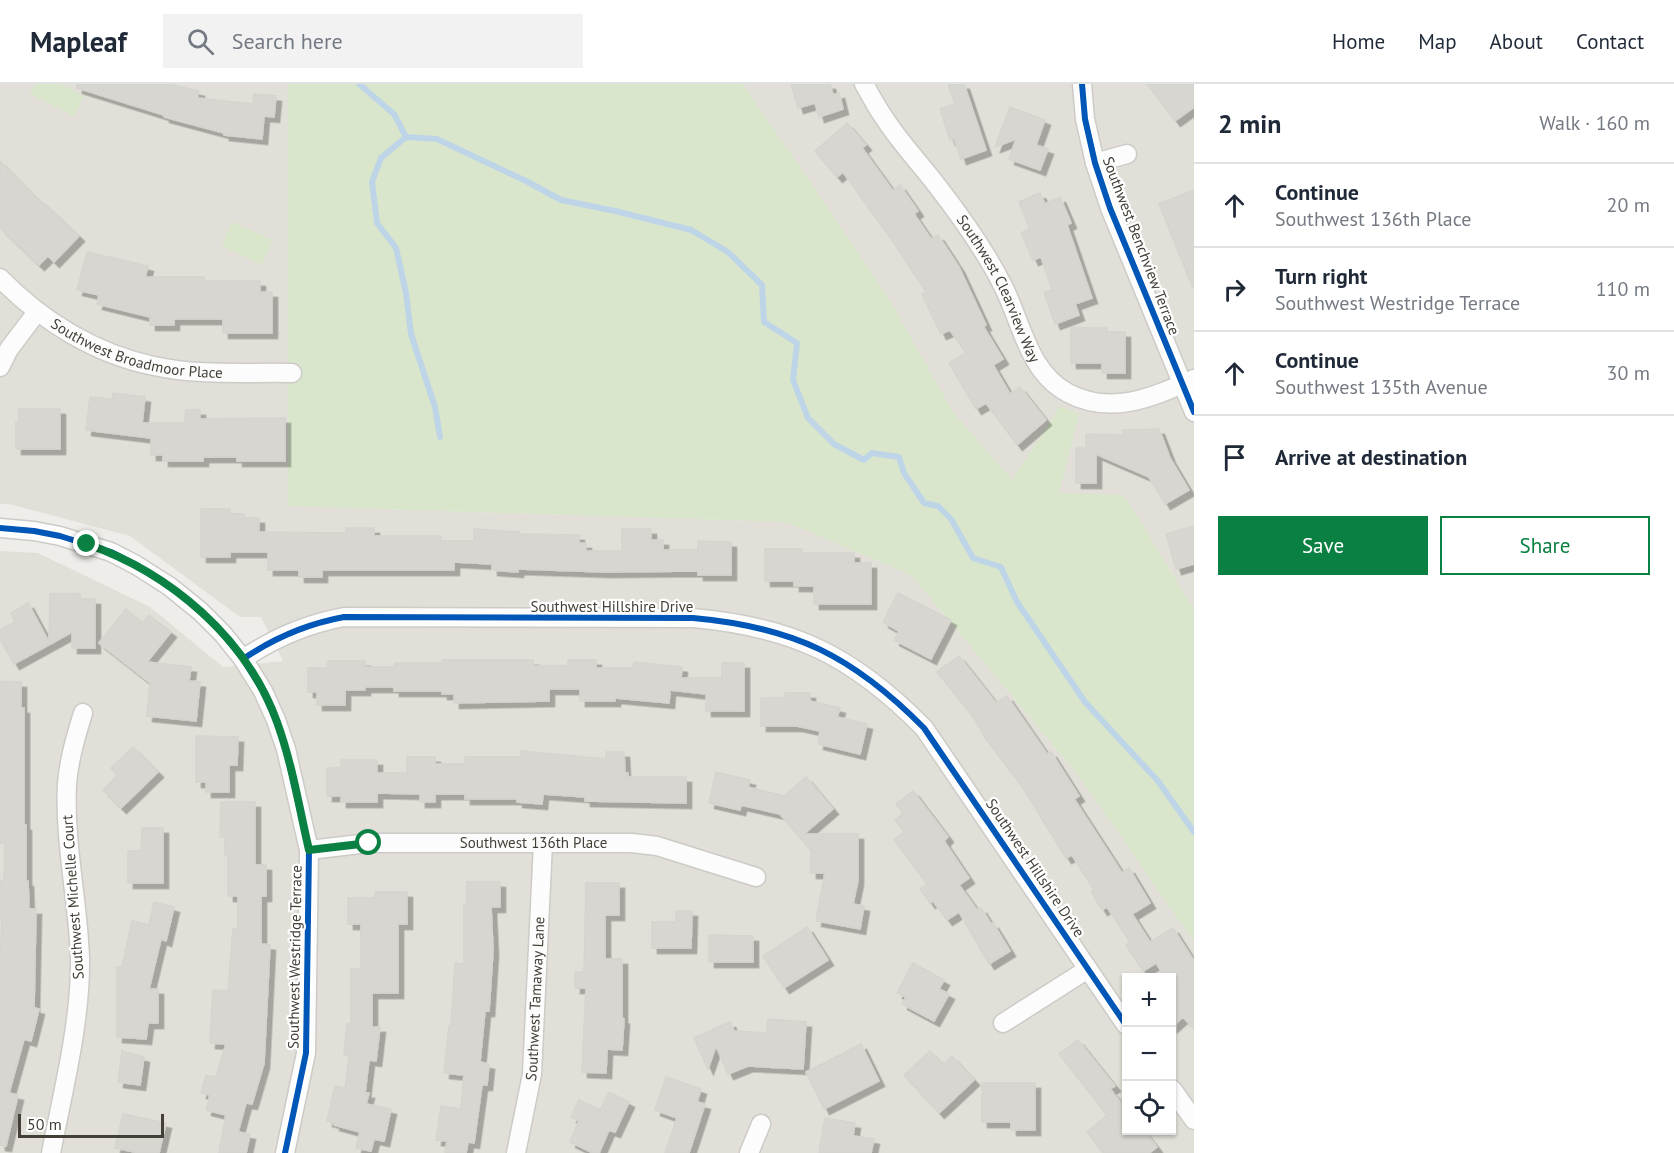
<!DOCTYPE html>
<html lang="en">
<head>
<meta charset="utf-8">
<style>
  body { margin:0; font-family:"PT Sans",sans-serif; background:#f2f2f3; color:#1f2937 }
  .controls { position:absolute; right:18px; bottom:18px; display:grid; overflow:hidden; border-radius:0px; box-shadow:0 2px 4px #0004 }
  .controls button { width:54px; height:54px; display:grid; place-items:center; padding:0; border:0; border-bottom:2px solid #e0e1e3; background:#fff; color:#1f2937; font:30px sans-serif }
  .scale { position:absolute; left:18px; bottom:15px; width:146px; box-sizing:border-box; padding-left:6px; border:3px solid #433f36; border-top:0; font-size:16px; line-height:21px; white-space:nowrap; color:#433f36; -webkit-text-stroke:4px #fff; paint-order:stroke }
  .stop { position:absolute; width:18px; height:18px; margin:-14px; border:4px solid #0b8043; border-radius:50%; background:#fff }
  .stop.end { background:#0b8043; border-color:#fff; box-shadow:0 2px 6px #0008 }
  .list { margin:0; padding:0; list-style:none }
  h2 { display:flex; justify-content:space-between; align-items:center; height:78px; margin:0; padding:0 24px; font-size:26px }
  h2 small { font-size:20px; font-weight:400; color:#747a83 }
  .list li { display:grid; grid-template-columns:39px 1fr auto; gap:18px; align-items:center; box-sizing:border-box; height:84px; padding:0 24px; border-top:2px solid #e0e1e3 }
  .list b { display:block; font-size:22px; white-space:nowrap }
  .list p { margin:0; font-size:20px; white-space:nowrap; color:#747a83 }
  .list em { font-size:20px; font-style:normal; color:#747a83 }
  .actions { display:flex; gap:12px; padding:18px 24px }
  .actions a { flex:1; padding:14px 0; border:2px solid #0b8043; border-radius:0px; text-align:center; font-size:21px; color:#0b8043 }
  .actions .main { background:#0b8043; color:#fff }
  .icon { flex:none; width:33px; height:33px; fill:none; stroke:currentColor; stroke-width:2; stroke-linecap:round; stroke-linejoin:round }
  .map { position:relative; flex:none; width:1194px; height:1069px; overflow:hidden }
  header { display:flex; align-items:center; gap:36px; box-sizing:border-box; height:84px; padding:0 30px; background:#fff; border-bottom:2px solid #e0e1e3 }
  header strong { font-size:28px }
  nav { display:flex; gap:33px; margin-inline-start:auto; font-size:21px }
  .search { width:420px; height:54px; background:#f2f2f3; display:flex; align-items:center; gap:15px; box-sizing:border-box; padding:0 21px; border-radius:0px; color:#747a83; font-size:22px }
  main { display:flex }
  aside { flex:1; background:#fff }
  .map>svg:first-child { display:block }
  .residential { fill:#e1dfd7; fill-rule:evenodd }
  .green { fill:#dae6cb }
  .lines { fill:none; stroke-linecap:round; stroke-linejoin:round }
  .stream { stroke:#bed5e8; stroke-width:6 }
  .building { fill:#d8d6d1; stroke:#d6d4cf; stroke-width:1.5; filter:url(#shadow) }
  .minor-casing { stroke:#cccbc7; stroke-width:21 }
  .minor { stroke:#fcfcfc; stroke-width:18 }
  .cycleway-casing { stroke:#fff; stroke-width:10 }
  .cycleway { stroke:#0057b8; stroke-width:6 }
  .route { stroke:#0b8043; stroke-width:8 }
  .labels { text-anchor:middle; stroke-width:4.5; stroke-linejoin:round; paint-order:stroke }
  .street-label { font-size:15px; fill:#433f36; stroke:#fff }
</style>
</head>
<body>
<header>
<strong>Mapleaf</strong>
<div class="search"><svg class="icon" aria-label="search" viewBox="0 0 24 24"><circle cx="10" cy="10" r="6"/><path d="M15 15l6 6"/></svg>Search here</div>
<nav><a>Home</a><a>Map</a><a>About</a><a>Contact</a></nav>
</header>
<main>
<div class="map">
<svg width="1194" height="1069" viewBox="0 0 1194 1069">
  <defs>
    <filter id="shadow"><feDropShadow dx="5.5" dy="5.5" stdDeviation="0" flood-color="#0004"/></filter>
  </defs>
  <rect width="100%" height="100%" fill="#eeede9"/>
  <g class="residential">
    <path d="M0,0H288V422L786,438L911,491L1079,692L1194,858V1069H0V467L38,469L150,523L223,583L283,577L261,533H240L130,452L9,420H0ZM1126,894H1172V1046H1126Z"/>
    <path d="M743,0H1194V525L1124,412L1059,410L1060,323L1012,396L953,328L885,208Z"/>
  </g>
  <g class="green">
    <path d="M35,0H60L84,12L74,32L30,10Z"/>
    <path d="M288,0H743L885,208L953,328L1012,396L1060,322L1079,330L1059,409L1124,411L1194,525V858L1079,692L911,491L786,438L288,422Z"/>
    <path d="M232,138L273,156L262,181L222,162Z"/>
  </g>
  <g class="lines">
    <g class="stream">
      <path d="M359,0L394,30L406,53L437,55L528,98L561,116L615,127L691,146L728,168L762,201L764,238L797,259L793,296L808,334L834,360L864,376L872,369L899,373L904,389L924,419L938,422L951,435L973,474L1001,483L1017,518L1085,618L1158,697L1194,748"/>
      <path d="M406,53L381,74L372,98L377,139L396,164L406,209L411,250L435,323L440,353"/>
    </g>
  </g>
  <g class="building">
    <path d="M77,0H169L199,7L197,14L253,20L254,10L276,12L274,33L264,32L262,55L224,51V49L164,33V31L77,4Z"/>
    <path d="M791,0H830L833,11L839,9L843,25L819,33L815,19L798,24Z"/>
    <path d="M948,0H964L986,66L961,75L954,54L950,56L940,25L955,20Z"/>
    <path d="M1147,0H1194V23L1175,37Z"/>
    <path d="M1010,23L1045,36L1036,61L1048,65L1040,86L1009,75L1016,55L995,63Z"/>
    <path d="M847,39L866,61L862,64L893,107L900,101L918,127L914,130L931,155L938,151L959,183L986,241L983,242L1003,275L993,281L1010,310L1020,303L1046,336L1017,361L986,319L976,325L949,279L966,269L950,246L941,250L922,210L926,208L894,159L843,88L837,93L815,67Z"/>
    <path d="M0,77L43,121L44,119L79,152L54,178L48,172L39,181L0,144Z"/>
    <path d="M1194,106V204H1193L1159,120Z"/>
    <path d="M1040,109L1045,120L1060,113L1071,139L1067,141L1092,214L1075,220L1079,231L1055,240L1044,208L1052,206L1041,173L1033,176L1021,149L1030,145L1019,118Z"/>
    <path d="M87,168L148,182L145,193H204V197H260V208H272V249H223V235H174V241H150V233L97,220L99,211L77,206Z"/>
    <path d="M1071,244H1107V248H1125V289H1102V279H1071Z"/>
    <path d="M113,309L145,313L142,339H184L186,326H200V335L285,334V377H237V373H203V377H163V371H151V354L86,346L90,313L113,315Z"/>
    <path d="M19,325H60V365H16V338H19Z"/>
    <path d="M1159,345L1170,374L1189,406L1165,420L1149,393L1096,370V399H1076V364H1086V350L1123,351V346Z"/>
    <path d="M201,425H230V430H244V434H259V448L346,449V444H374V452H441V457H474V445L519,448V450L579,451V459H586V467H622V445H651V456H663V466H698V457L731,458V491H698V487L605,488L518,485V488L492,486V480L454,478V486H322V493H299V486H268V468H230V473H201Z"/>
    <path d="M1194,442V480L1176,485L1166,450Z"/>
    <path d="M765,465H802V469H854V479H871V520H814V502H794V497H765Z"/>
    <path d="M898,509L951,536L931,575L894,556L899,547L883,538Z"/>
    <path d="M50,510H80V515H95V564H72V548L14,580L0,555V546L15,538L11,529L28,519L49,558Z"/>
    <path d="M126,525L143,539L149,531L171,548L147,578L191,583L189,597L200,598L196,637L147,632L150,599L99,559Z"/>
    <path d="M959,572L996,619L1007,612L1047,670L1051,668L1079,712L1074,715L1122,789L1129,784L1150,819L1132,830L1150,858L1173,844L1194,877V945L1183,933L1172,943V894H1166L1156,879L1143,887L1126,861L1130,858L1107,823L1102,826L1091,808L1094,806L1072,771L1066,774L1023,704L986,655L974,634L937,588Z"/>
    <path d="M442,576H533V582H568V576H596V584H633L634,578L682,583L681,594H722V579H744V627H706V610L670,606L669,619L615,614V617H580V605H549V617L454,619V610H442V607H394V603H365V606H345V621H317V608H308V584H328V577H365V583H394L395,579H442Z"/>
    <path d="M0,598H21V624H24V741H26V797H28L29,825H36L34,924L39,925L31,957L24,955L9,1009L18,1011L6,1062L0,1061V869L2,837H0V796L4,797L5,759H0Z"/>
    <path d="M785,609H810V617L840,624L837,633L867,640L860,670L818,660L820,647L797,642H761V614H785Z"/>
    <path d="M196,652L238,653L237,681H229V708H206V698H196Z"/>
    <path d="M133,663L158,688L121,724L103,706L118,691L111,684Z"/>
    <path d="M521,667L606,675V668H624L625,689H628V693H686V719L585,717V713L543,710L542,720L517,718V715H465V710H435V718H420V710L377,709V718H341V712H327V684H341V676H377V689H407V673H435V680H465V673H521Z"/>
    <path d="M716,688L750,696L748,703L784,712L806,693L833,725L804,750H858V796L853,820L864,822L860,845L816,837L825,789H811V766L780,730L741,721L740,726L709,719Z"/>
    <path d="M913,707L948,753L944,757L969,794L959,801L977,826L981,824L991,840L993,839L1010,867L989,880L959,828L947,836L933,817L930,819L920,805L927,800L894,756L904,748L895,736L903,729L896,720Z"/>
    <path d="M221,718H255V781H266V812H261V860L270,861L264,979L252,1020L246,1019L238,1048L250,1050L246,1069H219L226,1031L206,1026L210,1011L201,1009L206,991L216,993L226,960L210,959L213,906L228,907L233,845H238V812H228V771H225V753H220Z"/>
    <path d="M142,744H163V799H128V767H141Z"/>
    <path d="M467,798H500V823H491L493,867L489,927H485L480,978L489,980L487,1001H482L474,1059L468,1058L466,1069H445L447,1057L436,1056L441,1022L461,1025L464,991L444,989L449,942H451L455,879L464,880V821H467Z"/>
    <path d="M586,799H619V831H605V875H622V934L624,935L622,966L607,965L606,989L582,988L586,904H575V888H584Z"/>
    <path d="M375,808H407V840H398V909H372V943H380L376,977L369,976L365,1009H369L366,1020L391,1025L384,1057L374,1055L371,1067L356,1064L360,1048L334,1041L335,1039L327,1037L335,1002L345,1004L349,971H344L347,940H351V885H361V840H348V814H375Z"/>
    <path d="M154,818L174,823L166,857L161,855L149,905H158V939H148L146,955L117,953V883H122L132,837L149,841Z"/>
    <path d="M676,827H692L691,864H652V838H676Z"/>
    <path d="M807,843L828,876L784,904L763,872Z"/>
    <path d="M709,851L753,852V878H709Z"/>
    <path d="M913,879L944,896L939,905L949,910L934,937L902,920L906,913L897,909Z"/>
    <path d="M768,935L806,938L803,985L748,982L728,990L716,962L708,985L694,954L730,938L734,947L767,949Z"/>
    <path d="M1078,956L1115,1002L1110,1005L1126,1025V1047H1144L1157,1063L1149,1069H1103L1087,1048L1107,1031L1059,970Z"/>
    <path d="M861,960L879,997L824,1025L806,988Z"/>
    <path d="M122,967L144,973L140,1001L118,998Z"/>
    <path d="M930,967L943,981L952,972L974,996L939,1029L904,991Z"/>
    <path d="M666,993L701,1005L697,1018L705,1020L689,1069H665L677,1034L655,1026Z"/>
    <path d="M982,999H1035V1046H1011V1038H982Z"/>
    <path d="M609,1008L629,1018L615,1048L609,1046L599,1069H593L570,1058L579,1037L571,1033L579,1016L600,1026Z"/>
    <path d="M123,1030L166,1039L159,1069H139L115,1064Z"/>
    <path d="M825,1034L855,1039L853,1052L874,1055L871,1069H819Z"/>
  </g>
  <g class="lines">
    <defs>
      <g id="minor">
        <path id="s1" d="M864,0C871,12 877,24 885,35C901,60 921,80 938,103C962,134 986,168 1003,202C1022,239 1028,288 1068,309C1111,332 1153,313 1194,295"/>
        <path d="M1082,0L1085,35L1095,79L1110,124L1194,328"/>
        <path d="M1095,79L1127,70"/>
        <path id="s2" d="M0,194C42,237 95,270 154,282C199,292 247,288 292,289"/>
        <path d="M0,283L9,265L37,228"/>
        <path d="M0,444L34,447L60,452L111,468L136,481L169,502L200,527L223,550L243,575L263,607L276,636L286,665L309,766L306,969L285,1069"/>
        <path d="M243,575C274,554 306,540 344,533L693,534C794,543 853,572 924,644L1126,941"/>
        <path id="s3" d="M309,766L369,759H632L657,762L756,793"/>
        <path d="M1003,939L1088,885"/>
        <path d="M1172,1005L1194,1036"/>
        <path d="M51,1069C63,1007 81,937 80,874C78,816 64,758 67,700C69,675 76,652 83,629"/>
        <path id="s4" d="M516,1069L532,990L543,759"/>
        <path d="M749,1069L761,1040"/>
      </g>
    </defs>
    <use href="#minor" class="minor-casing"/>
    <use href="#minor" class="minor"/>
    <defs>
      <g id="cycleway">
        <path d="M1082,0L1085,35L1095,79L1110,124L1194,328"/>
        <path d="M0,444L34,447L60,452L111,468L136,481L169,502L200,527L223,550L243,575L263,607L276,636L286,665L309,766L306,969L285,1069"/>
        <path d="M243,575C274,554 306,540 344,533L693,534C794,543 853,572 924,644L1126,941"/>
      </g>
    </defs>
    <use href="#cycleway" class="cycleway-casing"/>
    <use href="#cycleway" class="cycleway"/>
  </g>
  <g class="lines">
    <path class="route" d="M87,460C170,489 246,553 277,638C292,679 299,723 309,766L369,759"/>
  </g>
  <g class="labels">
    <g class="street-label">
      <text transform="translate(1141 162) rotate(69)" y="5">Southwest Benchview Terrace</text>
      <text dy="5" stroke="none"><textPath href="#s1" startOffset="246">Southwest Clearview Way</textPath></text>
      <text dy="5" stroke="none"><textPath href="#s2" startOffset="159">Southwest Broadmoor Place</textPath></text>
      <text x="612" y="528">Southwest Hillshire Drive</text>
      <text dy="5" stroke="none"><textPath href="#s3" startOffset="225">Southwest 136th Place</textPath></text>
      <text transform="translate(1035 784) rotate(56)" y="5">Southwest Hillshire Drive</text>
      <text transform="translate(73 813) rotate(-94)" y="5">Southwest Michelle Court</text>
      <text transform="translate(295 873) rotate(-89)" y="5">Southwest Westridge Terrace</text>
      <text dy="5" stroke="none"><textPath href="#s4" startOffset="156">Southwest Tamaway Lane</textPath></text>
    </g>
  </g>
</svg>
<div class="controls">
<button>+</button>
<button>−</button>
<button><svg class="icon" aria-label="locate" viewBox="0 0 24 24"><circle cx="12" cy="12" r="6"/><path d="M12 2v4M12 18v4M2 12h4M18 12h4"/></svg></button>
</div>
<div class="scale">50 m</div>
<div class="stop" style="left:369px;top:759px"></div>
<div class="stop end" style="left:87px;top:460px"></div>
</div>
<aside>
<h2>2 min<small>Walk · 160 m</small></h2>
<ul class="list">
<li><svg class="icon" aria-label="ahead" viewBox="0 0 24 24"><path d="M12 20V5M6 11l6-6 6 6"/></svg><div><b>Continue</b><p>Southwest 136th Place</p></div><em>20 m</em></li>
<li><svg class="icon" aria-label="right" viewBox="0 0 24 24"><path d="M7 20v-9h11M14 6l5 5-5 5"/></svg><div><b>Turn right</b><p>Southwest Westridge Terrace</p></div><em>110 m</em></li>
<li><svg class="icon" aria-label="ahead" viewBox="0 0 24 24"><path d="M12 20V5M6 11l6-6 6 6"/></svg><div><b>Continue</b><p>Southwest 135th Avenue</p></div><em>30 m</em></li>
<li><svg class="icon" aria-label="arrive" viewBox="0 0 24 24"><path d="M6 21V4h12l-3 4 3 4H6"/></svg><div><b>Arrive at destination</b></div></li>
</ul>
<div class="actions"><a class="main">Save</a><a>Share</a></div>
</aside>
</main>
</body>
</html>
